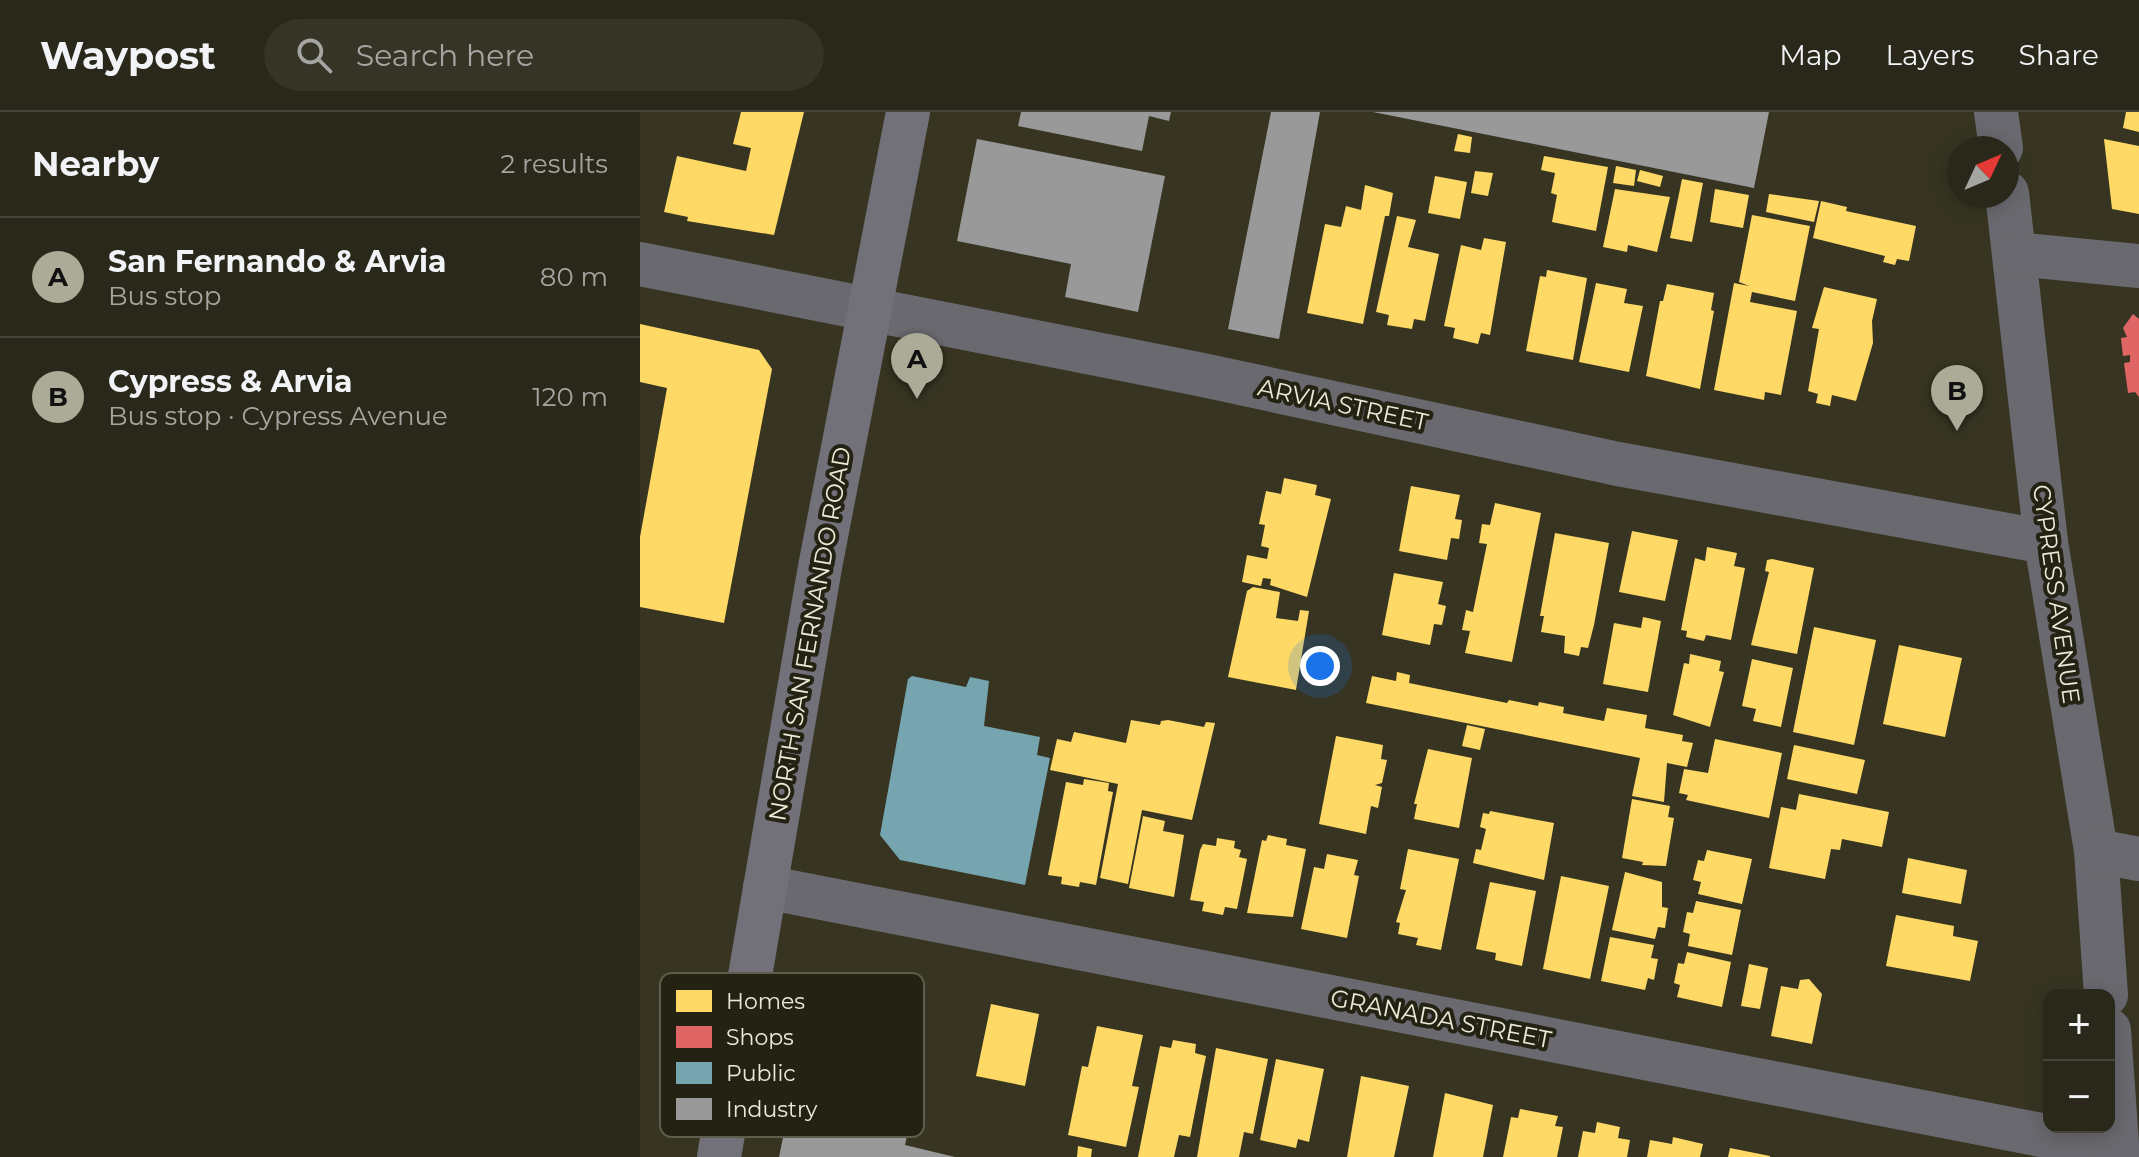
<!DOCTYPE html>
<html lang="en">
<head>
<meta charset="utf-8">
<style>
  body { margin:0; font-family:Montserrat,sans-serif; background:#353427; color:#f1f3f6 }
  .controls { position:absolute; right:24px; bottom:24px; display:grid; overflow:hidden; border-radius:16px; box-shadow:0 4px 20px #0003 }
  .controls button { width:72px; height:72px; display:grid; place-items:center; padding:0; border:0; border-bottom:2px solid #454439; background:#29281a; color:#f1f3f6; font:40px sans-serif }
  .compass { position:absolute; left:1307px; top:24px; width:72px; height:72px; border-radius:50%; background:#29281a; box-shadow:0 4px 20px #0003; rotate:46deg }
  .you { position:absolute; left:680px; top:554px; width:28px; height:28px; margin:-20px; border:6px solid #fff; border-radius:50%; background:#1a73e8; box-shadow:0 0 0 12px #1a73e833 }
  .badge { display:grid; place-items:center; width:52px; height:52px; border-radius:50%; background:#acab97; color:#111; font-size:26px; font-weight:700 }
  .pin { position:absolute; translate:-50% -66px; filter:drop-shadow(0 2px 4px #0008) }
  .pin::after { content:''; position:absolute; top:42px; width:28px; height:24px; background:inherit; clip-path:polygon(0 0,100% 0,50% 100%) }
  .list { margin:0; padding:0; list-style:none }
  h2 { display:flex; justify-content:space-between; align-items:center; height:104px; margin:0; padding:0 32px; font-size:34px }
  h2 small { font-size:26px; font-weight:400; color:#a5a6a2 }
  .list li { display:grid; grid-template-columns:52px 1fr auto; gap:24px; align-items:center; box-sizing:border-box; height:120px; padding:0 32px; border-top:2px solid #454439 }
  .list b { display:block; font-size:30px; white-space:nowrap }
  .list p { margin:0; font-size:26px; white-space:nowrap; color:#a5a6a2 }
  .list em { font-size:26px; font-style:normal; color:#a5a6a2 }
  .icon { flex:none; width:44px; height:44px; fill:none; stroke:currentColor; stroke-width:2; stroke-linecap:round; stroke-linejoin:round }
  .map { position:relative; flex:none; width:1499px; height:1045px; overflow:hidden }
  header { display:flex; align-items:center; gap:48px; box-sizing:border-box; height:112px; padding:0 40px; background:#29281a; border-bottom:2px solid #454439 }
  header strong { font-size:38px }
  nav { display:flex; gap:44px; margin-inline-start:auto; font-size:28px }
  .search { width:560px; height:72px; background:#353427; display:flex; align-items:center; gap:20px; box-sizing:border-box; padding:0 28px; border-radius:44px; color:#a5a6a2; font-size:30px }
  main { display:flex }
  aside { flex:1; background:#29281a }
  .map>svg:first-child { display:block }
  .homes { fill:#ffd966 }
  .shops { fill:#e06666 }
  .public { fill:#76a5af }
  .industry { fill:#999 }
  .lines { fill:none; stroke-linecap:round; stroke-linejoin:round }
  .minor { stroke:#69696f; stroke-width:44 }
  .major { stroke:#727078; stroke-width:44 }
  .labels { text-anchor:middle; stroke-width:8; stroke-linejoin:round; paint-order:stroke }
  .street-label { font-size:24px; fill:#ebead6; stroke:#232213 }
  .key { fill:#232213; stroke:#5f5e4e; stroke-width:2 }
  .key-label { font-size:22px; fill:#ebead6 }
</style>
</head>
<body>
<header>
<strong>Waypost</strong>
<div class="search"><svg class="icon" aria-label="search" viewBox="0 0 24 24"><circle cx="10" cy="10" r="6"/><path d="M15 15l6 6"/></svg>Search here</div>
<nav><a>Map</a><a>Layers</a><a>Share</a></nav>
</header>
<main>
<aside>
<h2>Nearby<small>2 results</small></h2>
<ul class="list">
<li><span class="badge">A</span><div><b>San Fernando &amp; Arvia</b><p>Bus stop</p></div><em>80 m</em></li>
<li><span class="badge">B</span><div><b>Cypress &amp; Arvia</b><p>Bus stop · Cypress Avenue</p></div><em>120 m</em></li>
</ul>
</aside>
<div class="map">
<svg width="1499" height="1045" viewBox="0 0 1499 1045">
  <rect width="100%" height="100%" fill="#373522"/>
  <g class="homes">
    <path d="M101,0H164L134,123L47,109L48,105L24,100L37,44L106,59L111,36L93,32Z"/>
    <path d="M1486,0H1499V20L1483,16Z"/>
    <path d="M818,22L832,25L830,41L814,39Z"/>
    <path d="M1464,27L1499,34V102L1472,97Z"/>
    <path d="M904,44L968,55L956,119L912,110L917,83L911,81L915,61L901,58Z"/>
    <path d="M976,54L996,58L994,74L973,71Z"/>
    <path d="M1000,58L1023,64L1020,75L997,69Z"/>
    <path d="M835,59L853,61L848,84L831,81Z"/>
    <path d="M795,64L827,70L820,107L788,101Z"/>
    <path d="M1042,67L1063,71L1052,130L1030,126Z"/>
    <path d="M725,73L753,81L749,104H745L723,212L667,201L685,112L701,115L706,94L721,98Z"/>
    <path d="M975,77L1030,85L1017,140L988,133L987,140L963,135Z"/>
    <path d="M1075,77L1109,83L1103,116L1070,110Z"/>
    <path d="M1129,82L1179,89L1174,110L1126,100Z"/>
    <path d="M1181,89L1207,95L1206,99L1276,114L1269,149L1257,147L1255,153L1243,150L1245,144L1173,126Z"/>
    <path d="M1112,103L1170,114L1155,189L1112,180L1110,190L1157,199L1141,283L1125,280L1124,288L1074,278L1094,171L1109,174L1099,170Z"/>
    <path d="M757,104L776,108L768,135L799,142L785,209L774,207L772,217L747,213L749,203L736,200Z"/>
    <path d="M844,126L866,130L850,223L841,221L838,232L813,226L815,216L804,214L821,133L841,138Z"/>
    <path d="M907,158L947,166L933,248L886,239L900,164L906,165Z"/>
    <path d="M956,171L987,177L984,191L1003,194L989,260L939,250Z"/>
    <path d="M1027,172L1074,181L1071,198L1074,199L1060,277L1006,264L1020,189H1023Z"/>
    <path d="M1184,175L1237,187L1232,209L1233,231L1216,289L1192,283L1190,294L1176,291L1178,282L1168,279L1179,217L1172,216Z"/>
    <path d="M0,212L119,238L132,257L84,511L0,495V425L27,276L0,270Z"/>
    <path d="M644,366L677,373L675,383L691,387L667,485L630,473L631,467L623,466L621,474L602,470L607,443L627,447L629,436L621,434L625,413L619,412L626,379L641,382Z"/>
    <path d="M771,374L820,383L815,407L822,408L819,427L811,426L807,448L759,439Z"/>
    <path d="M855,391L901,401L872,550L825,541L830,519L822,518L826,498L833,500L847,432L839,431L842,412L850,413Z"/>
    <path d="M992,419L1038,428L1025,489L979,480Z"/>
    <path d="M915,421L969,431L954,513L948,536L941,535L939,544L924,541L925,524L901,520L904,504H900Z"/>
    <path d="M1067,435L1097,441L1094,454L1105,456L1091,528L1066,523L1064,529L1046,525L1047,519L1041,518L1055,446L1065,449Z"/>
    <path d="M1132,447L1174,456L1157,542L1111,533L1129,460L1125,459L1127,448Z"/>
    <path d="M754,461L803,470L798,492L806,494L802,513L794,512L790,533L742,523Z"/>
    <path d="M613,475L640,480L636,506L658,509L660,498L669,499L656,578L588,565L607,479Z"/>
    <path d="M1003,505L1021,509L1008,580L963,572L974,511L1001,516Z"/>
    <path d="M1174,515L1236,528L1214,633L1153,620Z"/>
    <path d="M1259,533L1322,546L1305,625L1243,612Z"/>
    <path d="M1050,542L1081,549L1079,559L1084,560L1070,615L1033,603L1044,551L1049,552Z"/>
    <path d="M1112,547L1153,556L1141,615L1113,609L1116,597L1102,594Z"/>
    <path d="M757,560L770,563L769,571L867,591L869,588L898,594L899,590L924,595L923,601L964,609L967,596L1007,603L1005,616L1043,623L1042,629L1053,631L1047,655L1027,651L1024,690L992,684L1000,646L726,591L732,564L756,569Z"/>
    <path d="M491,608L520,613L521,609L528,608L564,615L566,610L575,611L552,708L502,698L488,772L460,766L478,672L410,658L417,627L431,630L434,620L486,631Z"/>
    <path d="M827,613L845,617L840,638L822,634Z"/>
    <path d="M696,624L743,633L741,647L747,648L742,671L735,673L742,675L738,696L731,694L726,722L679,712Z"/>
    <path d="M1075,627L1142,641L1129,706L1046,688L1048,683L1039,681L1044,657L1068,661Z"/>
    <path d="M1154,633L1225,648L1217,682L1147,667Z"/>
    <path d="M788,637L832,646L819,716L774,707L777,692H774Z"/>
    <path d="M444,667L469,671L468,679L473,680L456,773L440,770L439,775L421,772L422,765L408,763L426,670L443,673Z"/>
    <path d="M1159,682L1249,700L1242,735L1202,727L1200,738L1191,737L1185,767L1129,756L1141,695L1156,698Z"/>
    <path d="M992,687L1030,694L1028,705L1034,706L1026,754L1002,753L1003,750L982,746Z"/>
    <path d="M850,699L914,711L904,768L833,751L836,737L841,738L846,717L840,715L843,701L849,702Z"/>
    <path d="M503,704L525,709L523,719L544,723L534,785L489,776Z"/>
    <path d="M628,723L647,727L646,733L666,737L653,805L607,801L622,728L626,729Z"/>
    <path d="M577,726L595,729L594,736L601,738L599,745L607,747L597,797L585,795L583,803L562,799L564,790L550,788L560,738L563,732L576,734Z"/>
    <path d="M768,737L819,747L801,838L776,833L778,826L758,822L760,811L756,810L766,778L760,777Z"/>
    <path d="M1067,738L1112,747L1102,792L1058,782L1061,770L1053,768L1058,748L1064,749Z"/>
    <path d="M687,742L718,748L714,763L719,764L707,826L661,817L674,755L684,757Z"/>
    <path d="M1268,746L1327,758L1321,792L1262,781Z"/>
    <path d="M985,760L1022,770V795L1028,796L1025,816L1018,815L1015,827L972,818Z"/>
    <path d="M921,764L969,774L950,867L903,857Z"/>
    <path d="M850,770L896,779L882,854L855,848L856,841L836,837Z"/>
    <path d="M1056,789L1101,798L1092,843L1048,834L1050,822L1043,820L1047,800L1053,801Z"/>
    <path d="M1256,803L1314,814L1313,824L1338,829L1330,869L1246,854Z"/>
    <path d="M970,825L1014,833L1011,846L1018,847L1014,868L1008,866L1005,878L961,869Z"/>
    <path d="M1047,840L1091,850L1082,895L1037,885L1040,873L1034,871L1038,851L1044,852Z"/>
    <path d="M1109,852L1128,856L1120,897L1101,894Z"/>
    <path d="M1169,867L1182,882L1172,932L1131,924L1141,874L1158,877L1160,868Z"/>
    <path d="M351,892L399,902L385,974L336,964Z"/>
    <path d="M457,914L503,923L492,974L499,975L486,1035L428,1023L442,954L448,955Z"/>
    <path d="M533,928L556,932L555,941L566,944L550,1025L539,1023L534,1045H498L520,934L531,936Z"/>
    <path d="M576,936L628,947L613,1022L604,1020L599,1045H557Z"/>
    <path d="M636,947L684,957L669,1030L658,1027L656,1036L620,1028Z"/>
    <path d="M721,964L769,974L754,1045H707Z"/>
    <path d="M805,981L853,993L843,1045H793Z"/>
    <path d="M880,997L918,1004L915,1014L923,1015L917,1045H863L871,1005L878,1006Z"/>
    <path d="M957,1010L980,1015L978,1026L990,1028L987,1045H938L943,1019L955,1021Z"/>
    <path d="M1033,1025L1063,1032L1060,1045H1007L1010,1028L1032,1032Z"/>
    <path d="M438,1034L452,1037L451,1045H437Z"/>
    <path d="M1090,1036L1130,1044V1045H1088Z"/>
  </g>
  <path class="shops" d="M1493,202L1499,207V285L1495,280L1488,281L1484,251L1490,250V243L1483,244L1481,226L1487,225L1483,216Z"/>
  <path class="public" d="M272,564L326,575L330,565L349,569L344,614L400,625L397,643L410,646L385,773L260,748L240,723L268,567Z"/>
  <g class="industry">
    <path d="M381,0H531L529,9L509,4L502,39L378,14Z"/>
    <path d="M631,0H680L639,227L588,217Z"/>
    <path d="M733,0H1129L1114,76Z"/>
    <path d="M337,27L525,64L498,200L425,185L431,152L317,129Z"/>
    <path d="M175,862L209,869L211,862L261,872L244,959L223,954L216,988L272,1000L265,1033L315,1045H139L146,1011L154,1013L158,991L148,990Z"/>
  </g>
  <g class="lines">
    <g class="minor">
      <path d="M1356,0L1361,36"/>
      <path d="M1367,81L1406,430L1456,739L1466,883"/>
      <path d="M1376,142L1499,154"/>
      <path d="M0,152L558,262L978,352L1406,430"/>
      <path d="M1456,739L1499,747"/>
      <path d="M125,775L1478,1038"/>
      <path d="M1469,918L1478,1045"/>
    </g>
    <path class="major" d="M79,1045L180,455L268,0"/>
  </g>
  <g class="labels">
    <g class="street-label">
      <text transform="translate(703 293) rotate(12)" y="8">ARVIA STREET</text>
      <text transform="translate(1416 482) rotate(82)" y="8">CYPRESS AVENUE</text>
      <text transform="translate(170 522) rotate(-80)" y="8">NORTH SAN FERNANDO ROAD</text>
      <text transform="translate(801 907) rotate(11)" y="8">GRANADA STREET</text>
    </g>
  </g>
  <rect x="20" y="861" width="264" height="164" rx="12" class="key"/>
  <rect x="36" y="878" width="36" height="22" fill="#ffd966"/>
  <rect x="36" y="914" width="36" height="22" fill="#e06666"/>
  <rect x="36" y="950" width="36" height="22" fill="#76a5af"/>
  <rect x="36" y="986" width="36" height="22" fill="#999"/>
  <g class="key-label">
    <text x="86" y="897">Homes</text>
    <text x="86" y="933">Shops</text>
    <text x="86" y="969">Public</text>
    <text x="86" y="1005">Industry</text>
  </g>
</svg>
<div class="controls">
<button>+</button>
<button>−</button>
</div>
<svg class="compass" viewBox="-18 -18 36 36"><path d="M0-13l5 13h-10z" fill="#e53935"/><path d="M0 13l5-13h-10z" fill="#a5a6a2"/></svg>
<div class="you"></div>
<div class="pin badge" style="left:277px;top:287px">A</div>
<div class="pin badge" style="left:1317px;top:319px">B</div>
</div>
</main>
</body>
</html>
